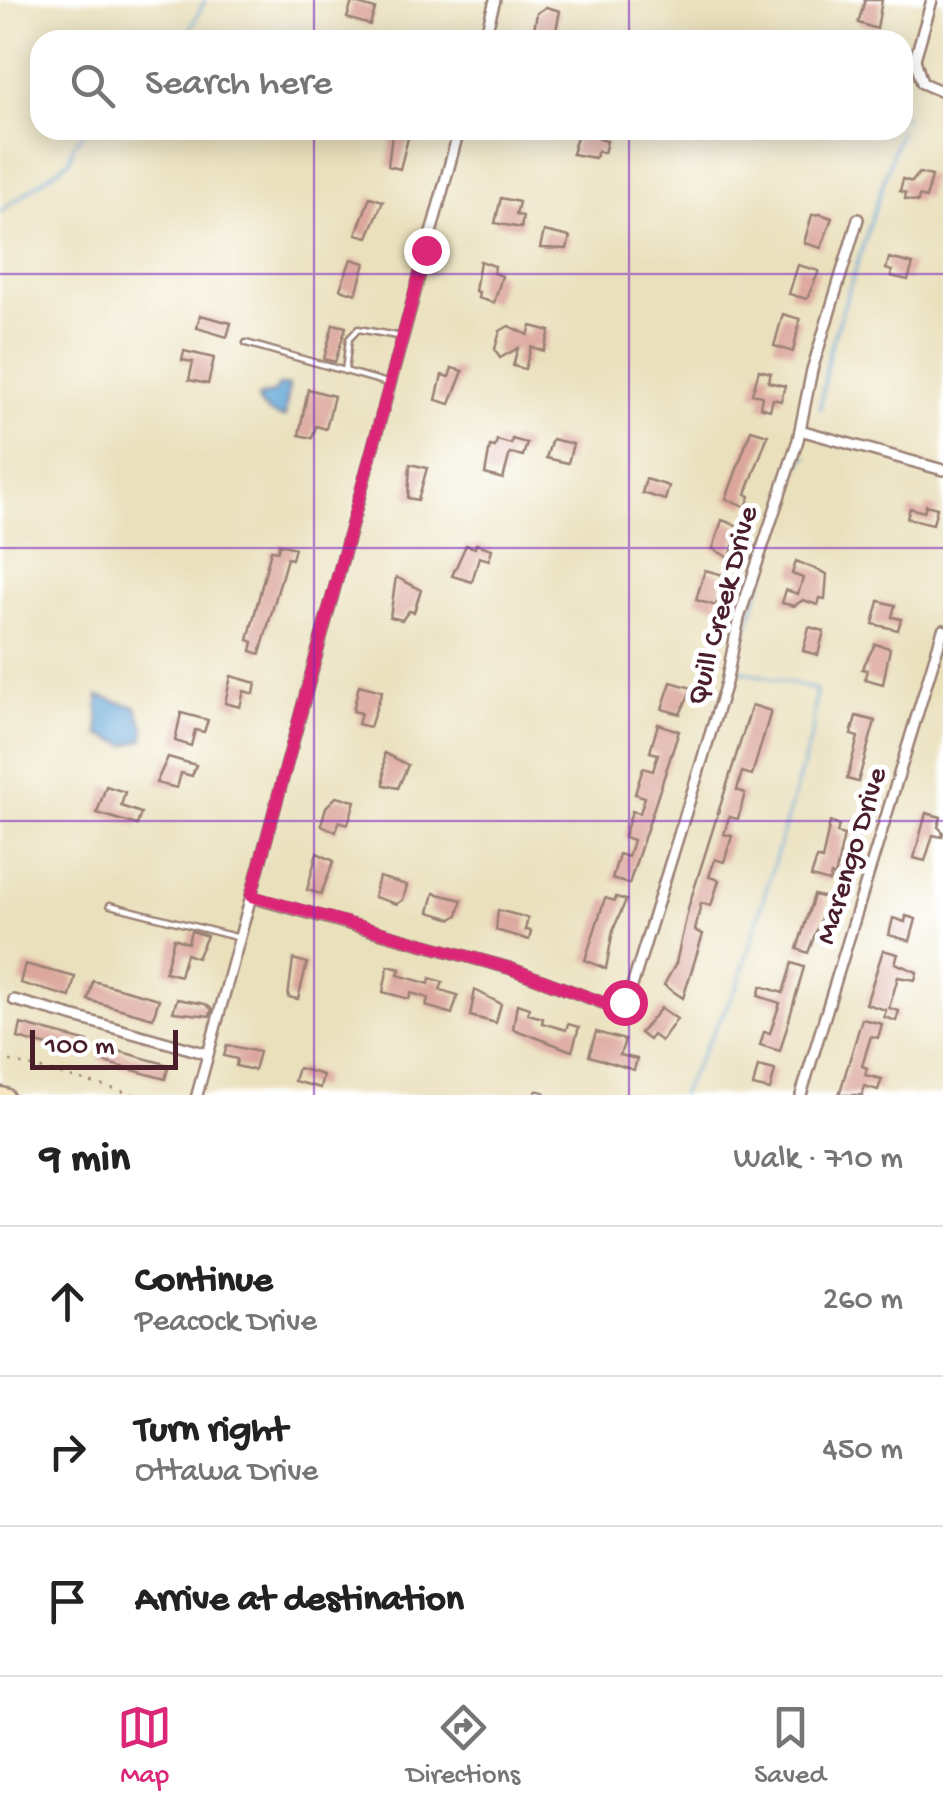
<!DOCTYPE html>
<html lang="en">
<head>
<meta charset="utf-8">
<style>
  body { margin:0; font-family:"Gochi Hand",sans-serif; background:#f2f2f2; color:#222 }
  .scale { position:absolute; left:30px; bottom:25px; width:148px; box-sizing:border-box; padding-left:10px; border:5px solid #4a1f2b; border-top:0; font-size:28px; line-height:35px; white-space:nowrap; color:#4a1f2b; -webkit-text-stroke:8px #fff; paint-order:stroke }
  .stop { position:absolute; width:30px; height:30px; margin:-22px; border:8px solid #db2777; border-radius:50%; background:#fff }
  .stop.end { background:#db2777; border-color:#fff; box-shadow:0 2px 10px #0008 }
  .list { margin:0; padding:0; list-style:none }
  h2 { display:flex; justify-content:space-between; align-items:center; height:130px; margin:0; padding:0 40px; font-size:42px }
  h2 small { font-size:32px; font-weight:400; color:#767676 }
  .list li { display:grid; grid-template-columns:65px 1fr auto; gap:30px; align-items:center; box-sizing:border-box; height:150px; padding:0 40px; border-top:2px solid #e0e0e0 }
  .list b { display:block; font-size:38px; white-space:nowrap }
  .list p { margin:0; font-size:32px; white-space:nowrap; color:#767676 }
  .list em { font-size:32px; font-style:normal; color:#767676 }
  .icon { flex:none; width:55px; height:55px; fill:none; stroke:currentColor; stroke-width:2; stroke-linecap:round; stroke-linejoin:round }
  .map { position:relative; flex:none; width:943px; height:1095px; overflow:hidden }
  .search { position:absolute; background:#fff; box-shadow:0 5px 25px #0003; left:30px; right:30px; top:30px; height:110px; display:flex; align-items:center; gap:25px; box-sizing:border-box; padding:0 35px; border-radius:30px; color:#767676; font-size:38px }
  .sheet { height:580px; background:#fff }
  nav { display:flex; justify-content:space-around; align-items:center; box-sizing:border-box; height:140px; border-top:2px solid #e0e0e0; background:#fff; font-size:28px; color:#767676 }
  nav a { display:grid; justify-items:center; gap:5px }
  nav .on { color:#db2777 }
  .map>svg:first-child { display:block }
  .water { fill:#61a5d6; stroke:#566280; stroke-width:2.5 }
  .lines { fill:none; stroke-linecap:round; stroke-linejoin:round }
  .stream { stroke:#61a5d6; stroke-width:2.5 }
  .building { fill:#dca69c }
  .service-casing { stroke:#9a8074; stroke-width:9 }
  .minor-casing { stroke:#9a8074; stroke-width:14 }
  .secondary-casing { stroke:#9a8074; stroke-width:16 }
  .path { stroke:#9a8074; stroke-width:2.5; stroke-dasharray:2.5 8; stroke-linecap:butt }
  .service { stroke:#fff; stroke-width:4 }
  .minor { stroke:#fff; stroke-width:9 }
  .secondary { stroke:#f7e8c3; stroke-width:11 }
  .route { stroke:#db2777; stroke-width:12 }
  .grid { fill:none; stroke:#7b2cbf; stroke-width:2.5; stroke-opacity:0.55 }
  .labels { text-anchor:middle; stroke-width:10; stroke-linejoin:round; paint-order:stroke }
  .street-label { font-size:30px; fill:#4a1f2b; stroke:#fff }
</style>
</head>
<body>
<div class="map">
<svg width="943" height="1095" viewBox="0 0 943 1095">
  <rect width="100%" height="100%" fill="#fff"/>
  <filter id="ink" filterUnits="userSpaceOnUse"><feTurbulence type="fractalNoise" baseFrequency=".01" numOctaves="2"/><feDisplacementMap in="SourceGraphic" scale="20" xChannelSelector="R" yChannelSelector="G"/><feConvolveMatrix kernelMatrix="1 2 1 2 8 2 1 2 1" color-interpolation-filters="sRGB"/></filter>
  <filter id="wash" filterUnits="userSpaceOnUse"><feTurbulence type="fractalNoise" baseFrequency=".0048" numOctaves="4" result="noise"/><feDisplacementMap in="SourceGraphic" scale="40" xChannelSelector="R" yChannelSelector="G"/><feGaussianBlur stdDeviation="2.25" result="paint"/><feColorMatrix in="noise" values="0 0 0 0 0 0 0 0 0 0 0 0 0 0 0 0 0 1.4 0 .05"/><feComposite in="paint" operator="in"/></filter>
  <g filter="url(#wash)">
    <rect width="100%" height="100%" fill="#eae0bc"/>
    <g class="water">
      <path d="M289,385L285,417C276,418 258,408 258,397L273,393L278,386Z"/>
      <path d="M98,696L136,707L145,729L144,739L128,745L99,735Z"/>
    </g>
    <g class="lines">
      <g class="stream">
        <path d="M185,40L205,0"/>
        <path d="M903,119L904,115"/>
        <path d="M0,212L70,160L73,145L86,130"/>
        <path d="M820,409L829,352L900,130"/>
        <path d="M680,1095L738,985L812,734L816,690L743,671L736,664L798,465L807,456"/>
      </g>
    </g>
    <g id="blocks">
      <g class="building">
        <path d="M865,0H882L877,29L858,23Z"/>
        <path d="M352,2L375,9L370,25L347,18Z"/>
        <path d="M546,7L560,11L554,40H532L537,13Z"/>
        <path d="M584,130H602L599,139L607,141L604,153L598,151L595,158L572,154L578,133L583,134Z"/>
        <path d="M392,134L408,138L400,169L388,166Z"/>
        <path d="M919,173L932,176L926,198L919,196L918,202L905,199L906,193L900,191L903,179L912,182Z"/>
        <path d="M370,197L383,201L368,237L356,234Z"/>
        <path d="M501,198L519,202L516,215L523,216L521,228L495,223Z"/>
        <path d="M820,214L832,218L821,248L804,243L812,215Z"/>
        <path d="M544,231L570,237L567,249L540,248Z"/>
        <path d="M889,258L913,264L908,280L891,276L892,271L886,269Z"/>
        <path d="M351,259L365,263L356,294L340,289Z"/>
        <path d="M480,261L495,266L494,273L502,276L494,303L478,298L479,292L475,291Z"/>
        <path d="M798,265L819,271L807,299L789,294Z"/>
        <path d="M783,314L800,319L793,352L774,346Z"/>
        <path d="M200,315L231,323L227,337L197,328Z"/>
        <path d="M333,324L346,327L335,362L324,359Z"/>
        <path d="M509,326L528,335L531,326L550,331L544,351L531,347L525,369L513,366L518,348L500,358L495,349L500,331Z"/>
        <path d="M184,351L214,358L208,384L189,380L193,362L182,360Z"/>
        <path d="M452,368L463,371L450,404L436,400L442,375L449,377Z"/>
        <path d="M759,370L771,373L768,382L785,386L781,401L773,399L770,410L760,407L762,396L752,394Z"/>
        <path d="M308,389L334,396L326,429L316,426L312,438L299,435Z"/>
        <path d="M751,430L768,435L746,494L750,496L746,507L726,499Z"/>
        <path d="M512,439L527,443L523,456L510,453L503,479L485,474L490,446L495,447L497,440L511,444Z"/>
        <path d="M552,439L573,444L568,463L546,458Z"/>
        <path d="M410,464L427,468L418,500L408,498Z"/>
        <path d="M646,479L669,486L665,500L642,493Z"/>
        <path d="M926,505L937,508L933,524L907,518L910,508L924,512Z"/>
        <path d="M722,520L739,526L730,558L713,549Z"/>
        <path d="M279,544L295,548L292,559L287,558L260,654L251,651L253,642L248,640L271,550L278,551Z"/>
        <path d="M476,544L492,549L489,560L479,557L472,582L452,576L466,545L475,548Z"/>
        <path d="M796,561L827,574L825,599L820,598L818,605L803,600L794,606L782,603L786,590L798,594L803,578L792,574Z"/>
        <path d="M705,570L723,575L716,606L696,600Z"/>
        <path d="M396,577L421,590L414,612L409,611L402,620L390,617Z"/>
        <path d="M879,601L895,605L892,617L901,619L898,630L873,624Z"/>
        <path d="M809,627L824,631L818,655L803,651Z"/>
        <path d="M875,644L890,648L883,684L865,679L867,670L862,669Z"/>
        <path d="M231,676L256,683L254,694L244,691L240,707L225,703Z"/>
        <path d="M671,682L692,688L680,714L662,709Z"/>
        <path d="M359,685L382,691L370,727L358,724L361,713L353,711Z"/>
        <path d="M752,705L771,711L752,775L742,772L737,790L745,793L738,819L729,817L724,834L732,836L724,862L715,859L709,877L719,880L711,906L701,903L695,931L703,934L683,998L664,985L676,963L689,905Z"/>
        <path d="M181,713L208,720L204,732L195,730L191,746L175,741Z"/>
        <path d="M856,716L875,721L858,782L847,779L858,737L851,735Z"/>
        <path d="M658,724L679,731L629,884L612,879L619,854L628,857L633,840L624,837L632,811L640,813L645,797L635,794L643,768L653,771L658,754L650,752Z"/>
        <path d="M384,753L408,765L398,788L384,785Z"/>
        <path d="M168,757L196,765L192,776L181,773L177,788L156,783Z"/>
        <path d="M106,786L125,792L121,806L141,813L137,825L97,813Z"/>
        <path d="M336,797L355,801L348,824L339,821L336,832L321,825L326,807Z"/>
        <path d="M926,813L941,817L938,827L943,832L942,837L933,835L925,861L914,858Z"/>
        <path d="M830,822L839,825L837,833L844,835L835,877L831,875L829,882L811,877L817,858L822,860Z"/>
        <path d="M317,853L334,861L321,894L307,890Z"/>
        <path d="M379,877L407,885L403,900L397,904L374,897Z"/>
        <path d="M434,893L462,900L458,915L452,919L429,912Z"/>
        <path d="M814,895L826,898V905L808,953L797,949Z"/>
        <path d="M616,897L626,900L613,930L606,969L585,960L605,898L615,901Z"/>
        <path d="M498,910L528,918L525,930L531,931L529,940L496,930Z"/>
        <path d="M906,916L916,919L910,941L889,935L893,918L905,922Z"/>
        <path d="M191,931L207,936L197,958L186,954L180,976L165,972L174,938L188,943Z"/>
        <path d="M883,950L898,954L895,963L917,972L915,980L898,977L889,1008L899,1011L896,1021L884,1017L886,1010L866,1004Z"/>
        <path d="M293,959L307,963L298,999L288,997Z"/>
        <path d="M792,963L804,967L780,1051L760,1045L764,1032L770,1033L780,1003L758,996L761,986L783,993Z"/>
        <path d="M25,964L75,977L70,997L20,983Z"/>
        <path d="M388,966L400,969L398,975L429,984L430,978L443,982L440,990L458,995L452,1014L426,1006L428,998L411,993L409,999L383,992Z"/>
        <path d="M93,981L159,999L153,1018L88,1000Z"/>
        <path d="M475,990L501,1004L496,1023L470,1016Z"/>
        <path d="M177,999L205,1004L212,1009L210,1016L173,1012Z"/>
        <path d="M517,1004L529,1008L528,1014L543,1018L542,1023L566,1030L568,1024L579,1027L572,1051L513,1029Z"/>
        <path d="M661,1008L677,1019L661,1041L653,1035L649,1040L640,1033Z"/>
        <path d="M862,1019L882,1024L878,1038L871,1036L862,1066L867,1068L865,1075L882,1079L878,1090L864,1086L862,1095H839Z"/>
        <path d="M21,1024L88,1042L84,1056L18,1038Z"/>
        <path d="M596,1032L625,1040L620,1055L637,1059L634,1070L589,1056Z"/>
        <path d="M227,1045L259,1052L254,1070L236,1066L237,1059L224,1056Z"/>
        <path d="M104,1047L169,1065L165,1079L100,1061Z"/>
        <path d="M758,1066L775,1070L770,1090L753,1086Z"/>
        <path d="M298,1068L323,1075L320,1088L294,1081Z"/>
      </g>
    </g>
  </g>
  <g filter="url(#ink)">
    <use href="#blocks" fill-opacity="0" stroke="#9a8074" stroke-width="2.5"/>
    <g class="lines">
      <defs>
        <g id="service">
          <path d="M246,343L391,384"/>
          <path d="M345,371L349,339L358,329L403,337"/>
          <path d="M110,905L240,938"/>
          <path d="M538,1094L542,1095"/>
        </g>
        <g id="minor">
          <path d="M932,0L915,59L922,83L943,92"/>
          <path d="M484,40L495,0"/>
          <path d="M800,430L943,470"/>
          <path d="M251,897L509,968L603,1003L618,1005L628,999L726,683L739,618L798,440L812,370L858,219"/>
          <path d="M14,1000L208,1054"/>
          <path d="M197,1095L459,130"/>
          <path d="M801,1095L943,630"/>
        </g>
        <path id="secondary" d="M0,1093L7,1095"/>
      </defs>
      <use href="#service" class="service-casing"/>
      <use href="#minor" class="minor-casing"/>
      <use href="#secondary" class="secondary-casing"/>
      <path class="path" d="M0,1058L136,1095"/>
      <use href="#service" class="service"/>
      <use href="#minor" class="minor"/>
      <use href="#secondary" class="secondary"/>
    </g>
  </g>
  <g class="lines" filter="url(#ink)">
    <path class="route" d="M426,250L251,896L509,968L604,1003L624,1002"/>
  </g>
  <path class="grid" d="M314,0V40M629,0V40M314,130V1095M629,130V1095M0,274H943M0,548H943M0,821H943"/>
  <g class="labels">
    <g class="street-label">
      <text transform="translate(720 605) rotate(-75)" y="10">Quill Creek Drive</text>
      <text transform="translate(849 855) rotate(-73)" y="10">Marengo Drive</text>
    </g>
  </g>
</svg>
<div class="scale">100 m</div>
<div class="stop" style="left:624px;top:1002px"></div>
<div class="stop end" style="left:426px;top:250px"></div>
<div class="search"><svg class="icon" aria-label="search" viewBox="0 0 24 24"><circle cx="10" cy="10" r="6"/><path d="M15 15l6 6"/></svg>Search here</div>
</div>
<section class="sheet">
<h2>9 min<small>Walk · 710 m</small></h2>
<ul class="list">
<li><svg class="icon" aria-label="ahead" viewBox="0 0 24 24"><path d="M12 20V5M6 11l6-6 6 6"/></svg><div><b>Continue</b><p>Peacock Drive</p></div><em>260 m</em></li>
<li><svg class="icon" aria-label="right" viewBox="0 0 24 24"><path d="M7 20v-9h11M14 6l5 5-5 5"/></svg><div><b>Turn right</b><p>Ottawa Drive</p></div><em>450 m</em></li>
<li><svg class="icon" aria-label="arrive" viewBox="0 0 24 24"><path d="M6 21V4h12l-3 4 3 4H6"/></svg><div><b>Arrive at destination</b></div></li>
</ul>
</section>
<nav>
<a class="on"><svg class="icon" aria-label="map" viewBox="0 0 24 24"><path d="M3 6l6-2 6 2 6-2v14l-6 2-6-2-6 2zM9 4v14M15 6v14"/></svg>Map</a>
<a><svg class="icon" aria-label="directions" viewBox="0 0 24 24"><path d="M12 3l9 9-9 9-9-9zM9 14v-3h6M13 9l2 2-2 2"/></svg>Directions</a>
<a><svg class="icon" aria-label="saved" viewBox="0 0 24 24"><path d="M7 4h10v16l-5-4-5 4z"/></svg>Saved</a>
</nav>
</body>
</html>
